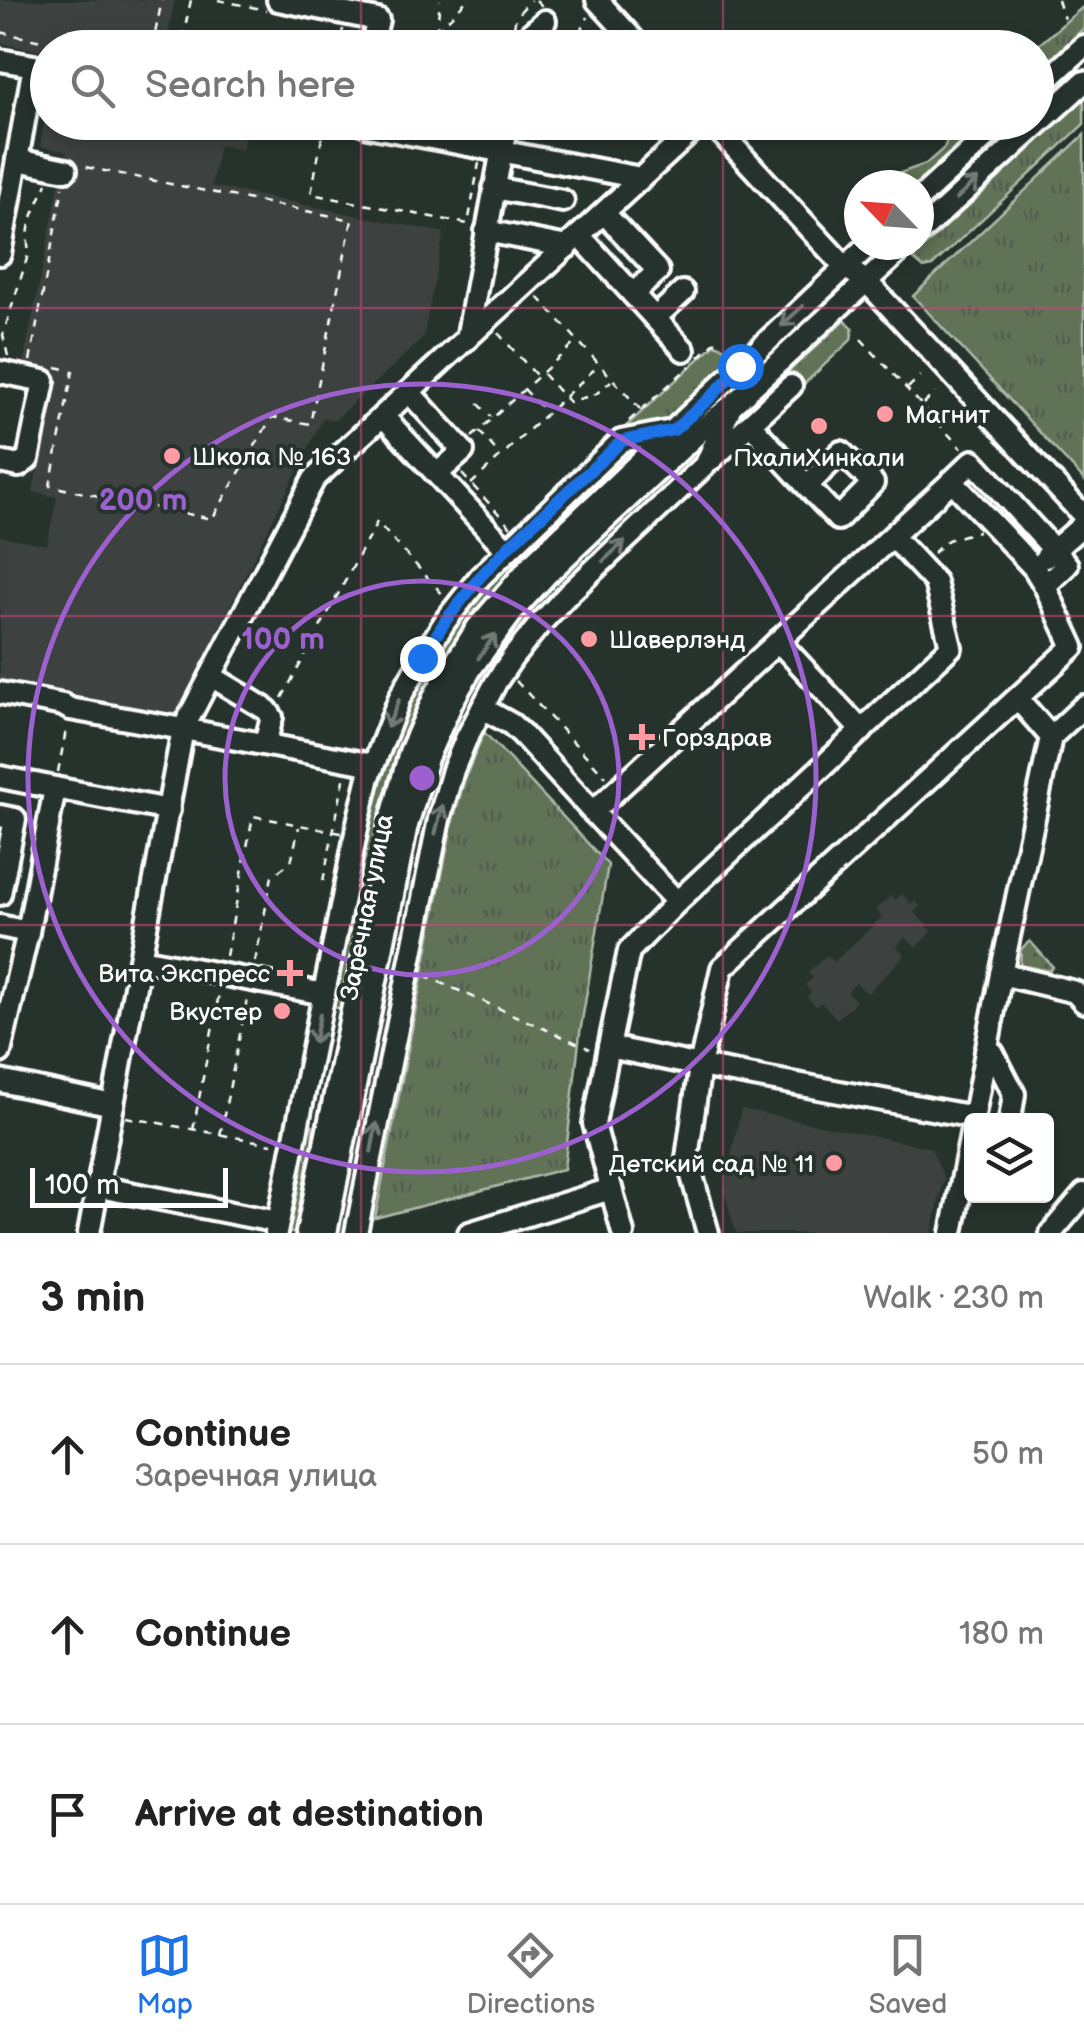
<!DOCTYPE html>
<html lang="en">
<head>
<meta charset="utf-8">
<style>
  body { margin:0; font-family:"Balsamiq Sans",sans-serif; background:#f6f6f6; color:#222 }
  .controls { position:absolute; right:30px; bottom:30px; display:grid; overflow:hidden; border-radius:10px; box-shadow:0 5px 15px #0003 }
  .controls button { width:90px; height:90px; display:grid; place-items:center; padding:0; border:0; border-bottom:2px solid #e0e0e0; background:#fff; color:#222; font:50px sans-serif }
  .compass { position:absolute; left:844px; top:170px; width:90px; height:90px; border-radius:50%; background:#fff; box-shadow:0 5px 15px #0003; rotate:295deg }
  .scale { position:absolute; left:30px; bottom:25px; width:198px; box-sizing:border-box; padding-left:10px; border:5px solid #fff; border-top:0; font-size:28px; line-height:35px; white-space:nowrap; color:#fff; -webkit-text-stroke:8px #26332d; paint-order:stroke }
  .stop { position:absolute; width:30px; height:30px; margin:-22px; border:8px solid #1a73e8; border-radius:50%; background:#fff }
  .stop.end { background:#1a73e8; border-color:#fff; box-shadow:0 2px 10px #0008 }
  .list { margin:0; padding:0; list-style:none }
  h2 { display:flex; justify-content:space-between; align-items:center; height:130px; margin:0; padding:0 40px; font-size:42px }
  h2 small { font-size:32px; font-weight:400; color:#767676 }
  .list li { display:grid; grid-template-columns:65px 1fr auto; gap:30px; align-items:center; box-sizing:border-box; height:180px; padding:0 40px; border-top:2px solid #e0e0e0 }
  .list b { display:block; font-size:38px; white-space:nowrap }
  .list p { margin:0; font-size:32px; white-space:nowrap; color:#767676 }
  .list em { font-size:32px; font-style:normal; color:#767676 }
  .icon { flex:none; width:55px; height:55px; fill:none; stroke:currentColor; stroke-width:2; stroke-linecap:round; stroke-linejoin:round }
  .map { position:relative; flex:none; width:1084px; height:1233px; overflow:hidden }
  .search { position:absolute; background:#fff; box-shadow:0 5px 15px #0003; left:30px; right:30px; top:30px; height:110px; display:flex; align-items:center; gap:25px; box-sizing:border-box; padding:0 35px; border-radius:55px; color:#767676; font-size:38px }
  .sheet { height:670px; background:#fff }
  nav { display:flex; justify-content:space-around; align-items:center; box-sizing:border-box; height:140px; border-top:2px solid #e0e0e0; background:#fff; font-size:28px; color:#767676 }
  nav a { display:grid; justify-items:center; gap:5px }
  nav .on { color:#1a73e8 }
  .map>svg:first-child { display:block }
  .built { fill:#3c4240 }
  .grass { fill:url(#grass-tufts); stroke:#b0b9aa; stroke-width:2.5 }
  .park { fill:url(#park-dots); stroke:#b0b9aa; stroke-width:2.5 }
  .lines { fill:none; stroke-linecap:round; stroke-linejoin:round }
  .minor-casing { stroke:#fff; stroke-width:28 }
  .path { stroke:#fff; stroke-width:2.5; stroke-dasharray:8 8; stroke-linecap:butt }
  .minor { stroke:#26332d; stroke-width:20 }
  .oneway { stroke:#727a76 }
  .route { stroke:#1a73e8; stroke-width:12 }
  .grid { fill:none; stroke:#ce467c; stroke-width:2.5; stroke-opacity:0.55 }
  .ring { fill:none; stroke:#9c61cf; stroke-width:5 }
  .poi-dot { fill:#ff9aa2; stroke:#26332d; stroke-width:4 }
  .labels { text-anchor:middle; stroke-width:8; stroke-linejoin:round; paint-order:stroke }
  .poi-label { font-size:25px; fill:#fff; stroke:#26332d; text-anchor:start }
  .street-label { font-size:25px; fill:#fff; stroke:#26332d }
  .centre { fill:#9c61cf; stroke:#26332d; stroke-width:5 }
  .ring-label { font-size:30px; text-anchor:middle; font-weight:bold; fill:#9c61cf; stroke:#26332d; stroke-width:8; stroke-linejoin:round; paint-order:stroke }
</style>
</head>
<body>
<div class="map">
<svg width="1084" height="1233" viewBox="0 0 1084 1233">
  <defs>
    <pattern id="grass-tufts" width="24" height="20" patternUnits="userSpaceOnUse" patternTransform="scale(2.5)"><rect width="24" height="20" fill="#607356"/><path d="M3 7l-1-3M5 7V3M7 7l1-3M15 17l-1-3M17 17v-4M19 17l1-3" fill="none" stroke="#545c50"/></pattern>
    <pattern id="park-dots" width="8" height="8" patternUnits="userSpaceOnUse" patternTransform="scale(2.5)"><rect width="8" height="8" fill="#607356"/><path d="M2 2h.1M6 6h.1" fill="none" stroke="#545c50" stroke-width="1.8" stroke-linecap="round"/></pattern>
  </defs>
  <rect width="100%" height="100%" fill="#26332d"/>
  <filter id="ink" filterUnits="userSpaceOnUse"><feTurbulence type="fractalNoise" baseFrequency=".01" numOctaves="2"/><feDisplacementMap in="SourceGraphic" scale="20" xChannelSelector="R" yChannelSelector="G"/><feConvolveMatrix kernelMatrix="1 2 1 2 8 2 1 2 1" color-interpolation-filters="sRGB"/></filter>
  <g filter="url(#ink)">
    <g class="built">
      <path d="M0,0H175L165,47L48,48L47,52L0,43Z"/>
      <path d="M47,108L48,122L247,123L242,150L219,145L211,186L444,233L423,338L335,420L323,418L176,716L0,681V536L47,545L57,497L33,492L56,376L22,369L66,152L40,146Z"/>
      <path d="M902,894L911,904L915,901L920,906L914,912L932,931L916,947L905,937L897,946L905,955L867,993L856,983L847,992L856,1001L837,1019L821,1002L816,1006L807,997L811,992L805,985L813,978L808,972L827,955L834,962L882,917L876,910L891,896L895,900Z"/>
      <path d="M741,1109L931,1148L944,1178L932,1233H736L724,1190Z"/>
    </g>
    <g class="grass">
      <path d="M1084,6V28L1037,72L1036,47Z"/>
      <path d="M1084,99V124L932,266L924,268L912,258Z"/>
      <path d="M954,123H982L915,185H887L900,173L926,164L944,148Z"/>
      <path d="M1084,135V480L913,296Z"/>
      <path d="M845,320L853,328L851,340L800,388L787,375L737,421L736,428L728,427Z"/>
      <path d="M715,344L723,347L731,356C714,377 689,413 664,422C652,427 638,428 625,431L623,429Z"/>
      <path d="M645,444C585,501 519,556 469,622C386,735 370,875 342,1009L329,1006L376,779L401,712L458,614L621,450Z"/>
      <path d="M484,732L608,865L580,1033L564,1169L375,1218L452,824L466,776Z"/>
      <path d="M306,1124L313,1126L312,1166L298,1233H284Z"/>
    </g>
    <path class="park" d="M1030,941L1053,967L1049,971L1020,965L1021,949Z"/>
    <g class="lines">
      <defs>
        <g id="minor">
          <path d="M278,0L378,20L371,48"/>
          <path d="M597,0L641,48"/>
          <path d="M524,48L529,35L545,21"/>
          <path d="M0,60L34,66L0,254"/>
          <path d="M1036,90L1084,46"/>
          <path d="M360,122L368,126L641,178"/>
          <path d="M711,122L845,267L866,281L1084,516"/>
          <path d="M17,160L66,170"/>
          <path d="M494,188L563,201"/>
          <path d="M919,199L1002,122"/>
          <path d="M604,213L658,271L633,294"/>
          <path d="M486,231L567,247"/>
          <path d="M919,233L1084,82"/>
          <path d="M579,235L684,350"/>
          <path d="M655,318L683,292"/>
          <path d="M467,339L507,122"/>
          <path d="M0,372L44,381L28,459L19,466L0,462"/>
          <path d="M409,392L463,451L437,474"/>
          <path d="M383,416L506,549"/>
          <path d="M750,424L807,486L841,452L873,483L838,519L807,486"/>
          <path d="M712,459L791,386"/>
          <path d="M952,481L973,461L1054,550L1067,565L1045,586"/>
          <path d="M1046,557L1084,524"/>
          <path d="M778,641L862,731"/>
          <path d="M211,676L267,710L272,717L265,744"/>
          <path d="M0,693L63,705L70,709L183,729L89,1233"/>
          <path d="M1018,699L1051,737"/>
          <path d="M482,708L511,724L521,733L593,812L952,481L1034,568L1045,586L1073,647L722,968L700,1066L974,1117"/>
          <path d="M373,765L183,729L314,479L702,122"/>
          <path d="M0,777L55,788L28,932L0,926"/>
          <path d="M55,788L169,810"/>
          <path d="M593,812L677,902L629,951L609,1047"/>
          <path d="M0,816L15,819L0,894"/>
          <path d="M677,902L951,647L935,582L893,537"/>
          <path d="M141,959L324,994"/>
          <path d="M1001,974L1051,737L1084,706"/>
          <path d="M0,1052L28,932"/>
          <path d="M986,1052L993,1053L1014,1094L1010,1120"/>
          <path d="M0,1081L113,1105"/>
          <path d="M973,1120L1001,974L1075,992L1084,1002"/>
          <path d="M99,1187L278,1222"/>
          <path d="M276,1233L359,818L369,777L400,697L422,658L446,620L480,577L621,441L672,431"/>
          <path d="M307,1233L390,824L410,752L436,693L477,628L533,563L869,245"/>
          <path d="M326,1233L406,829L427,758L453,700L472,667L514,610L546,575L602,522L699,432L730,407L906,245"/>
          <path d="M356,1233L439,819L453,770L466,739L496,682L513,657L539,625L568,594L706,464L729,411"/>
          <path d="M469,1233L611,1189"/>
          <path d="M623,1233L594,1124L609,1047L700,1066L687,1158L708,1233"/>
          <path d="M952,1233L972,1129"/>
          <path d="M1051,1233L1084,1194"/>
        </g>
      </defs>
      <use href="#minor" class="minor-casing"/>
      <g class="path">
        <path d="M218,0L266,10"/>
        <path d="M536,0L541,5L546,0"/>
        <path d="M1058,0L1064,19"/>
        <path d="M514,27L516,16L531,0"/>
        <path d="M437,31L467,0"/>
        <path d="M0,32L73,48"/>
        <path d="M578,40L591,48"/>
        <path d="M152,48L162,0"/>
        <path d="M190,48L181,46L191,0"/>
        <path d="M339,48L343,29"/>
        <path d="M435,48L440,0"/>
        <path d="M441,48L447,43L475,48"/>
        <path d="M573,48L588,17"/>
        <path d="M325,122L311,194L468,224L479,163"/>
        <path d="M323,130L348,135"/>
        <path d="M538,297L640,409"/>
        <path d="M498,333L536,375"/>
        <path d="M861,339L962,449"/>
        <path d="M8,356L3,335L29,252C24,226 37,206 47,183"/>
        <path d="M699,357L716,341"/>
        <path d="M30,361L63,187"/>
        <path d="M56,367L73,371L50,486L212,519L272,417L310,424L352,220L85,167"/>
        <path d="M543,374L569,402L596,394L611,381"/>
        <path d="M908,388L920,376"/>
        <path d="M524,389L546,412"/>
        <path d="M478,403L491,417"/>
        <path d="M923,404L935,393"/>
        <path d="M629,421L690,366"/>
        <path d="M479,431L500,455"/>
        <path d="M472,437L577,341"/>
        <path d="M462,474L511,527"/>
        <path d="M471,484L600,364"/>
        <path d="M933,553L948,540L978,531"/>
        <path d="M516,681L606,777"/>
        <path d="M282,698L377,522L445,597"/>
        <path d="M58,772L67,725"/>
        <path d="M323,881L345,775"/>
        <path d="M226,956L253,816L341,833"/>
        <path d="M255,962L272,876L291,862L299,827"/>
        <path d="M424,975L590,1049"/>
        <path d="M126,1117L272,1144"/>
        <path d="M193,1130L219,994"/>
        <path d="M220,1135L247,999"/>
      </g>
      <use href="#minor" class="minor"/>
    </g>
    <defs><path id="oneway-shaft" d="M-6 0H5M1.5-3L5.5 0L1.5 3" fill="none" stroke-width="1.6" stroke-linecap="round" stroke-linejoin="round" transform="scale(2.5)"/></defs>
    <g class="oneway">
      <use href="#oneway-shaft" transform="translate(967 189) rotate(-43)"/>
      <use href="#oneway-shaft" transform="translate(792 316) rotate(137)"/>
      <use href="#oneway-shaft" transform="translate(614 551) rotate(-43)"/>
      <use href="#oneway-shaft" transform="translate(487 646) rotate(-55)"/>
      <use href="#oneway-shaft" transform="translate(393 714) rotate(113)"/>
      <use href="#oneway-shaft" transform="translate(439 819) rotate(-76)"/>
      <use href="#oneway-shaft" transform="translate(317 1029) rotate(101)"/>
      <use href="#oneway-shaft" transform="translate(374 1137) rotate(-79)"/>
    </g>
  </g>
  <g class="lines" filter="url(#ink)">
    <path class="route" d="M422,658L446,620L480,577L510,545L622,441L674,430L712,396L740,366"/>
  </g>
  <path class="grid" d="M361,0V48M723,0V48M361,122V1233M723,122V1233M0,308H1084M0,616H1084M0,925H1084"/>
  <g class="ring">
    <circle cx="422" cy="778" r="197"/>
    <circle cx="422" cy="778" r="394"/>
  </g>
  <g class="poi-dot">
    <circle cx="885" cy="414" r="10"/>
    <circle cx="819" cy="426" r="10"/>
    <circle cx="172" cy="456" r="10"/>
    <circle cx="589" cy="639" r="10"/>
    <path d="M637 722h10v10h10v10h-10v10h-10v-10h-10v-10h10z"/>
    <path d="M285 958h10v10h10v10h-10v10h-10v-10h-10v-10h10z"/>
    <circle cx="282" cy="1011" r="10"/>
    <circle cx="834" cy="1163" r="10"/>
  </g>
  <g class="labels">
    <g class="poi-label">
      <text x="905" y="423">Магнит</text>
      <text x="192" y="465">Школа № 163</text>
      <text x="819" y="466" text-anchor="middle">ПхалиХинкали</text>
      <text x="609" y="648">Шаверлэнд</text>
      <text x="662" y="746">Горздрав</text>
      <text x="270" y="982" text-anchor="end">Вита Экспресс</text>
      <text x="262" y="1020" text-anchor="end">Вкустер</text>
      <text x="814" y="1172" text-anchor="end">Детский сад № 11</text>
    </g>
    <g class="street-label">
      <text transform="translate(366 907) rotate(-79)" y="9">Заречная улица</text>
    </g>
  </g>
  <circle cx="422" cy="778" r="15" class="centre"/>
  <g class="ring-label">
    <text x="143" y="510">200 m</text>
    <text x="283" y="649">100 m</text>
  </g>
</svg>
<div class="controls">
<button><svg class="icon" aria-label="layers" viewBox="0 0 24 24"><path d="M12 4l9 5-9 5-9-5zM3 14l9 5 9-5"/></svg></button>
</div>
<svg class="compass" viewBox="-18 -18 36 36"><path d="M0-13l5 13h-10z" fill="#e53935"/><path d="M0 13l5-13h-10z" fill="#767676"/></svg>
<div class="scale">100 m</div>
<div class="stop" style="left:740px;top:366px"></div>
<div class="stop end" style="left:422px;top:658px"></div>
<div class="search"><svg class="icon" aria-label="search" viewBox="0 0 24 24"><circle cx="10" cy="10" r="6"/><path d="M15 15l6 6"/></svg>Search here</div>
</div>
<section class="sheet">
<h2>3 min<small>Walk · 230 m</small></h2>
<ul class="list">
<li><svg class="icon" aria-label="ahead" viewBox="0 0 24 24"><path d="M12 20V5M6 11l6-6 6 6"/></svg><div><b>Continue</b><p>Заречная улица</p></div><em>50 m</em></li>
<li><svg class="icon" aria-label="ahead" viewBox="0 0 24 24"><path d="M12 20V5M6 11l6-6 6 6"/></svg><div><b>Continue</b></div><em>180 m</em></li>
<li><svg class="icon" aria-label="arrive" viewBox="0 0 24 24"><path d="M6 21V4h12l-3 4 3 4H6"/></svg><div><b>Arrive at destination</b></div></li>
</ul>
</section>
<nav>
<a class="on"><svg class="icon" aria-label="map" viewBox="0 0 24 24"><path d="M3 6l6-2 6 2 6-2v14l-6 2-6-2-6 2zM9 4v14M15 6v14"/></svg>Map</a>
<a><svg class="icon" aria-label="directions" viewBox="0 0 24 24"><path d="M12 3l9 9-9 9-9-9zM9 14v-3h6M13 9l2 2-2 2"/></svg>Directions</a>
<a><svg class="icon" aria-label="saved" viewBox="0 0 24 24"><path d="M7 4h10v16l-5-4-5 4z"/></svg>Saved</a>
</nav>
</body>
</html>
